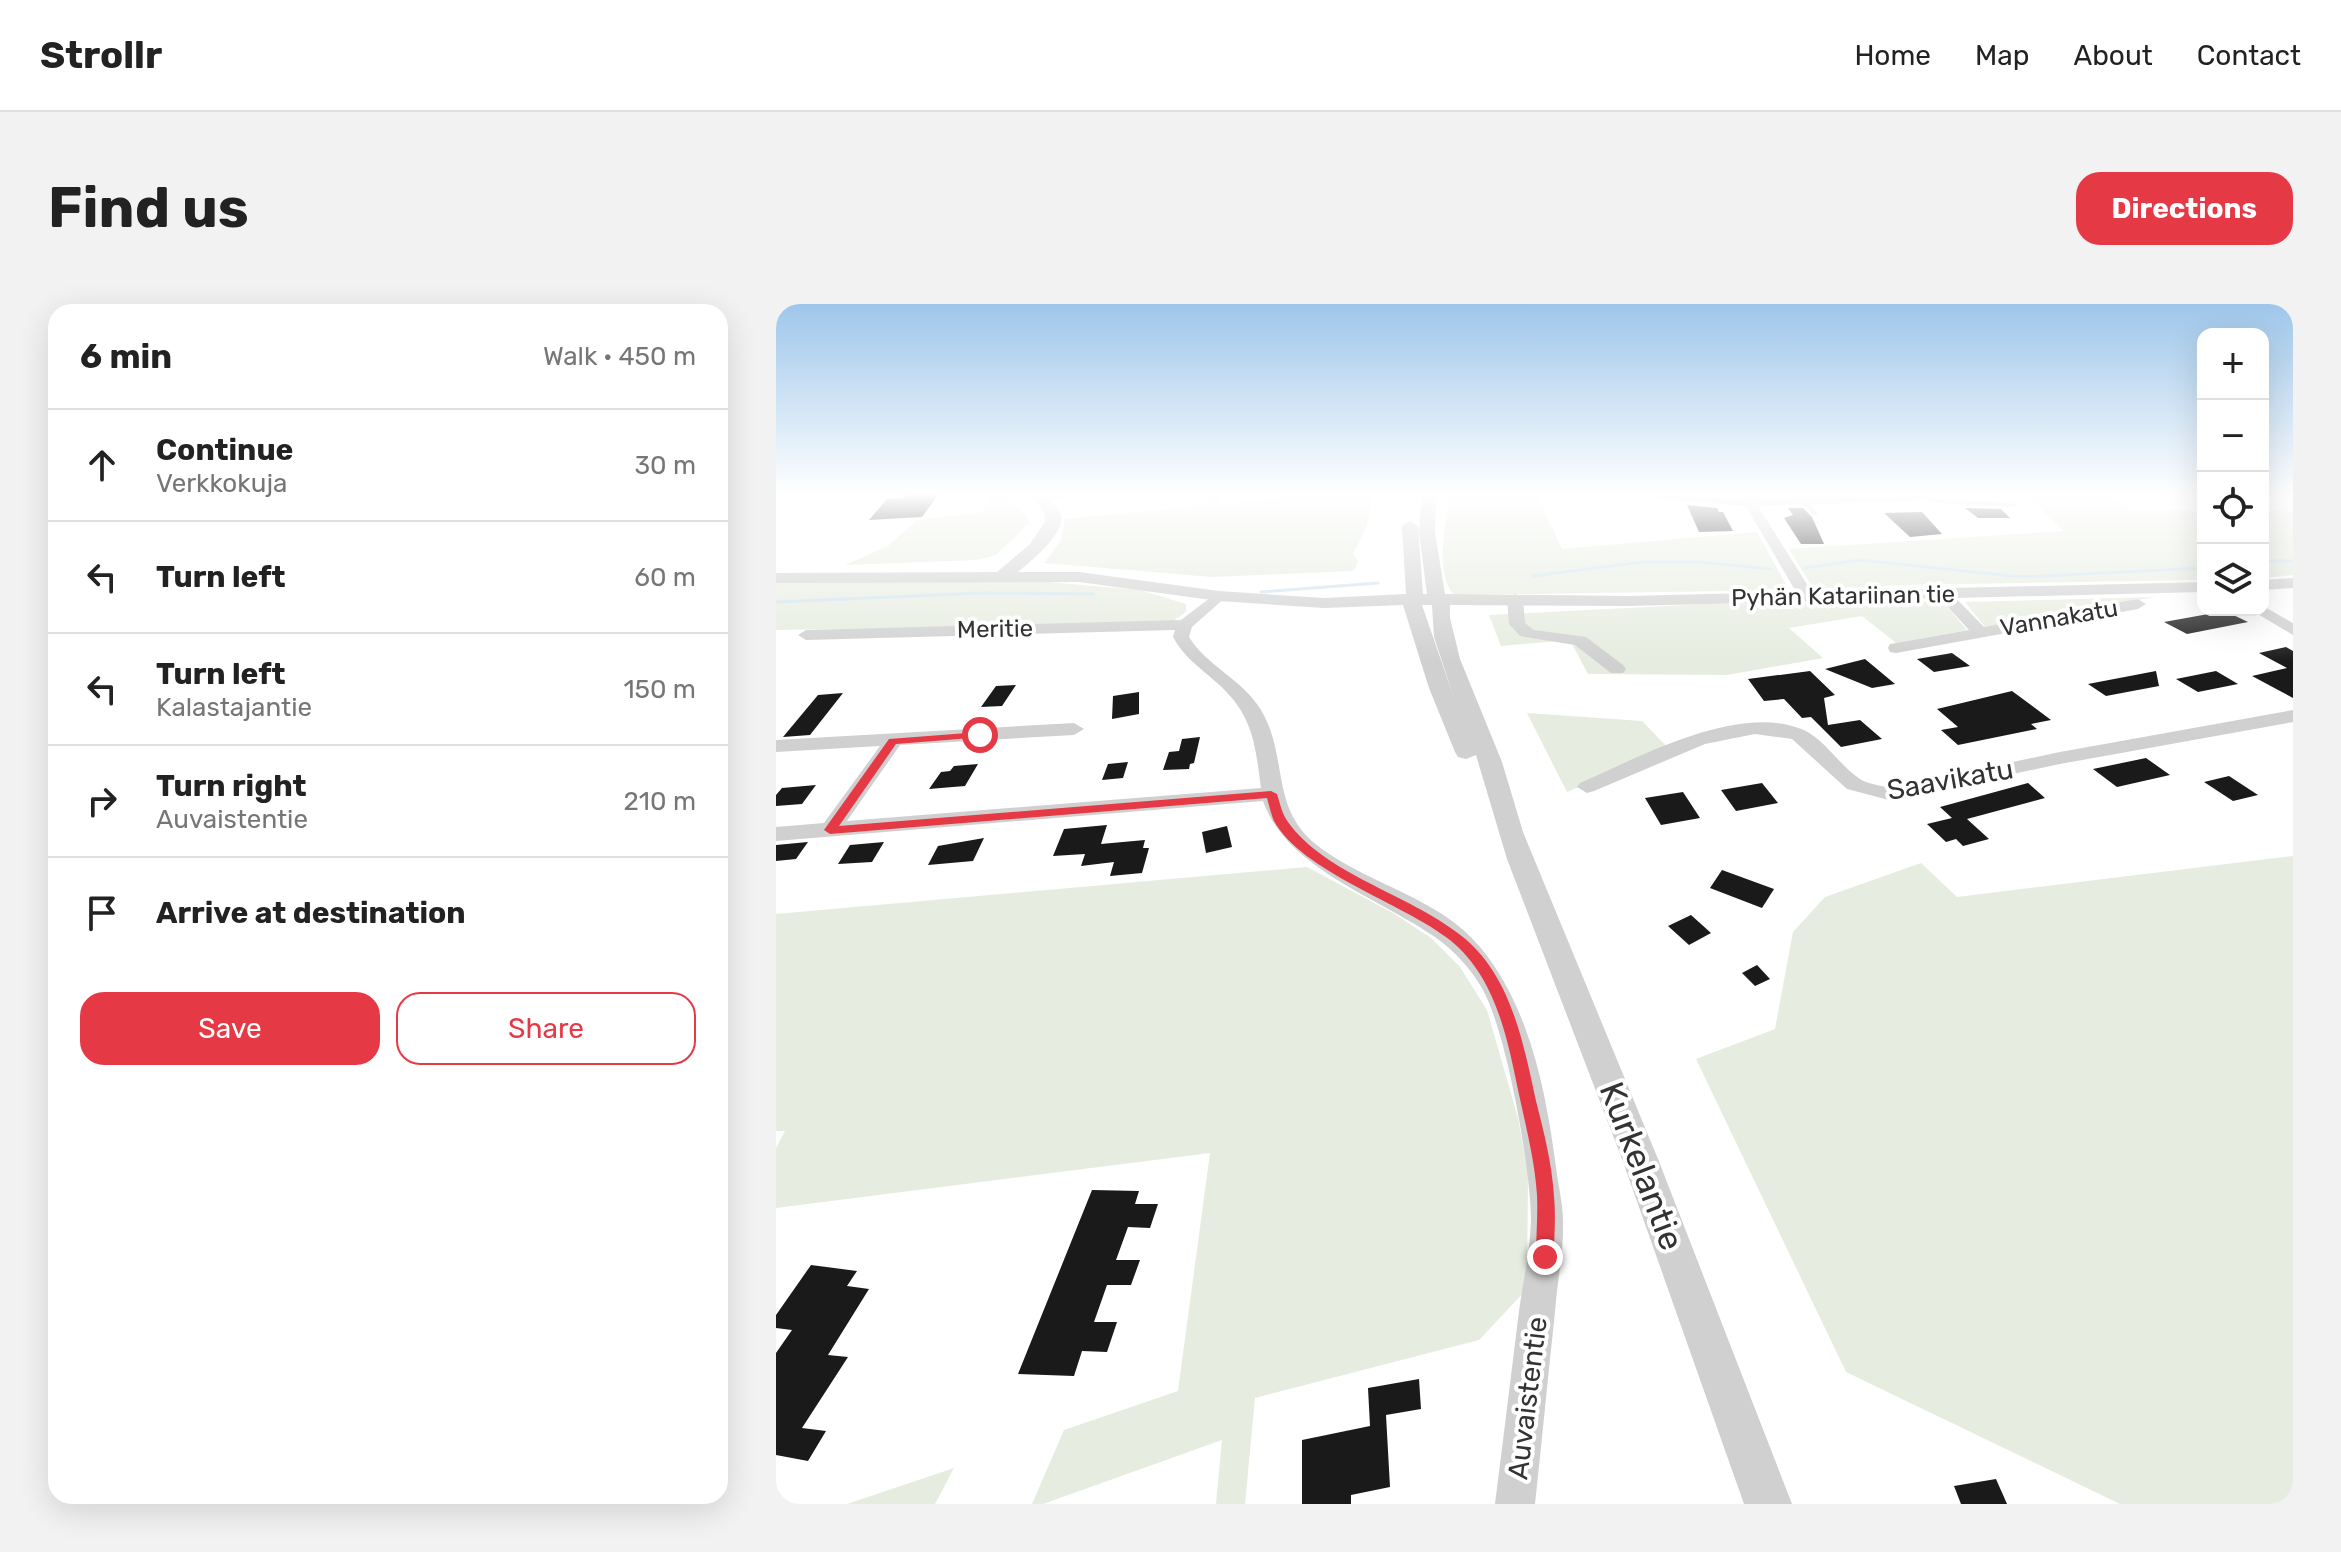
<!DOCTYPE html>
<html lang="en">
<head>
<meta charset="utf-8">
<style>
  body { margin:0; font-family:Rubik,sans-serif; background:#f2f2f2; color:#222 }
  .controls { position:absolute; right:24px; top:24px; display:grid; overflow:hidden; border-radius:16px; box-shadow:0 8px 32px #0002 }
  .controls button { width:72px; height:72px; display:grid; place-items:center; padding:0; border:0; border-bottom:2px solid #e0e0e0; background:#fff; color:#222; font:40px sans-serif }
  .stop { position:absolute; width:24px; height:24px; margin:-18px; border:6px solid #e63946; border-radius:50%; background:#fff }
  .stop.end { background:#e63946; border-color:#fff; box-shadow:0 2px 8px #0008 }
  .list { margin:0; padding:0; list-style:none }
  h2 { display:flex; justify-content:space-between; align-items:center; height:104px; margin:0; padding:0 32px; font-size:34px }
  h2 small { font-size:26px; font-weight:400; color:#767676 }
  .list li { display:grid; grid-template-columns:52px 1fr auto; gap:24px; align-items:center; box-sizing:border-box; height:112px; padding:0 32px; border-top:2px solid #e0e0e0 }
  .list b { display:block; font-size:30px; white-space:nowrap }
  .list p { margin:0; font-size:26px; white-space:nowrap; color:#767676 }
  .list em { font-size:26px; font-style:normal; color:#767676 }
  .actions { display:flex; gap:16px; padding:24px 32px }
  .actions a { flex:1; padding:18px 0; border:2px solid #e63946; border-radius:24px; text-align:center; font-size:28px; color:#e63946 }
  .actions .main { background:#e63946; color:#fff }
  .icon { flex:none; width:44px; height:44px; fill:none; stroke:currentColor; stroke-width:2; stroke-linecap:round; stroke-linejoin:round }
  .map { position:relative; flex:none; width:1517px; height:1200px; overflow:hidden; border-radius:24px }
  header { display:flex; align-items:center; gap:48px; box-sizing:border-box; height:112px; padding:0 40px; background:#fff; border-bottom:2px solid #e0e0e0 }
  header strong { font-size:38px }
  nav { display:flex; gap:44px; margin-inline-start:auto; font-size:28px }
  .intro { display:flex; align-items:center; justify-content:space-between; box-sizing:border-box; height:192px; padding:0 48px }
  h1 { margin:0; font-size:56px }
  .button { padding:20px 36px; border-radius:24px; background:#e63946; color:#fff; font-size:28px; font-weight:700 }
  main { display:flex; gap:48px; padding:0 48px }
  aside { flex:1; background:#fff; border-radius:24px; box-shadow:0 8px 32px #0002 }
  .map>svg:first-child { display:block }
  .green { fill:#e6ecdf }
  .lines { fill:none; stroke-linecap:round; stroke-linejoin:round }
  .stream { stroke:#cfe2ee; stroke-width:3 }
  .building { fill:#1a1a1a }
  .service { fill:#d0d0d0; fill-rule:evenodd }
  .minor { fill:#d0d0d0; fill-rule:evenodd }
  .tertiary { fill:#d0d0d0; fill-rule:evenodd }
  .route { fill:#e63946 }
  .labels { text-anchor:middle; stroke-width:8; stroke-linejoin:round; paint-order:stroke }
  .far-street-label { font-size:24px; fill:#333; stroke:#fff }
  .street-label { font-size:28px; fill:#333; stroke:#fff }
  .near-street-label { font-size:34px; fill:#333; stroke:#fff }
</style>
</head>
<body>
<header>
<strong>Strollr</strong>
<nav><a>Home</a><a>Map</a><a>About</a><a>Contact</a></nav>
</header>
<div class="intro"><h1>Find us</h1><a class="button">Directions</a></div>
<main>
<aside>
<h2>6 min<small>Walk · 450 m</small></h2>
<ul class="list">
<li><svg class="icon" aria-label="ahead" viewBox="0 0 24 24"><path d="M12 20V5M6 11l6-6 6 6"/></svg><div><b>Continue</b><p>Verkkokuja</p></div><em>30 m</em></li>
<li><svg class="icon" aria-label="left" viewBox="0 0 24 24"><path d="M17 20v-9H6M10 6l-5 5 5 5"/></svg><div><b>Turn left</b></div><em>60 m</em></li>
<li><svg class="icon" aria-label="left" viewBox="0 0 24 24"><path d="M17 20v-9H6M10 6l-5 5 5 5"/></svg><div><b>Turn left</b><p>Kalastajantie</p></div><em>150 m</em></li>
<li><svg class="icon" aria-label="right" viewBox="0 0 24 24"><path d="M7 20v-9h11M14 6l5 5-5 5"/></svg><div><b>Turn right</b><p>Auvaistentie</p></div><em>210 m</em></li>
<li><svg class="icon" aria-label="arrive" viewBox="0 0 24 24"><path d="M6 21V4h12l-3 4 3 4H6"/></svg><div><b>Arrive at destination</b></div></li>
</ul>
<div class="actions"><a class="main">Save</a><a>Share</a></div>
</aside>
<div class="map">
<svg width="1517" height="1200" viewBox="0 0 1517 1200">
  <rect width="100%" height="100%" fill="#fff"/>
  <g class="green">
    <path d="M213,190H228L251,212L253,219L220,251L200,256L69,261L112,242L141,216L207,208Z"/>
    <path d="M432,190H443L444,200L509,193V190H599L589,227L577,249L582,257L578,267L436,273L268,259L285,236L289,215L432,201Z"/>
    <path d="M673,190H761L786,245L981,228L1013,286L678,291C657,265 671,221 673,190Z"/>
    <path d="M1250,190H1331L1356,207H1427V276L1123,281L1038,286L1013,245L1288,227Z"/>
    <path d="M1487,207H1517V271L1487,274Z"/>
    <path d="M248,276L364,286L410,300V308L394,319L0,326V278Z"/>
    <path d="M1379,293L1209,323L1189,298Z"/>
    <path d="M1166,297L1191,326L1120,339L1086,312L1013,324L1047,354L951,371L812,370L794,336L725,342L713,311L930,300Z"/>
    <path d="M751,409L866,417L892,444L791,488Z"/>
    <path d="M1517,552V1200H1344L1070,1068L920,755L999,725L1017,628L1049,593L1145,559L1181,593Z"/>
    <path d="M531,563L617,609L655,634L684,663L711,706L742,814L752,870L751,985L703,1036L479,1094L469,1200H440L446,1136L267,1200H256L288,1126L402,1087L434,849L0,904V844L9,827H0V610Z"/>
    <path d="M178,1164L159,1200H71Z"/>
  </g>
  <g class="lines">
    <g class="stream">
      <path d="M1487,257H1517"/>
      <path d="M1029,264L1084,256L1245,273L1427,264"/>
      <path d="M757,272L867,258H923L995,265"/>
      <path d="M485,288L602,279"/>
      <path d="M0,298L205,289L317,290"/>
    </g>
  </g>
  <g class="building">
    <path d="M132,190H163L146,213L93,216L111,195L128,194Z"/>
    <path d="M911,201L941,204L943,208H947L957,227L923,228Z"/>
    <path d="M1012,204H1027L1036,213L1048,240H1025L1008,214L1017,211Z"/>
    <path d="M1189,204L1225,205L1234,214H1202Z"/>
    <path d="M1146,208L1166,230L1134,233L1108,209Z"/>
    <path d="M1449,307L1472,318L1411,330L1388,318Z"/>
    <path d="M1510,343L1517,347V394L1476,372L1511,364L1483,349Z"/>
    <path d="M1176,349L1194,362L1158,368L1141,355Z"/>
    <path d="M1089,355L1119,380L1096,384L1049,365Z"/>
    <path d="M1034,367L1059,391L1048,394L1052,421L1084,416L1106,435L1065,443L1035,413L1026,414L1008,395L988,397L972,375Z"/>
    <path d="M1380,367L1383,382L1330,392L1312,380Z"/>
    <path d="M1440,367L1462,380L1422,388L1400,375Z"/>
    <path d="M240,381L226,402L205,403L220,382Z"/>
    <path d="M1236,387L1275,416L1255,420L1261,425L1182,441L1165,426L1182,423L1161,405Z"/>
    <path d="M363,388V410L336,415L337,392Z"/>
    <path d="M67,389L34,431L7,433L42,391Z"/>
    <path d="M424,433L418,459L414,460L413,465L387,466L393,448L403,447L406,435Z"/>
    <path d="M1370,454L1394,471L1341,483L1317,465Z"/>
    <path d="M352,458L347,474L326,476L332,460Z"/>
    <path d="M202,460L189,482L153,485L165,468L174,467L178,462Z"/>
    <path d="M1453,472L1482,491L1457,497L1428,478Z"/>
    <path d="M986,479L1002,499L960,507L945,486Z"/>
    <path d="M1252,479L1269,494L1191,515L1213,535L1187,542L1180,535L1170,538L1151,520L1176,514L1164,503Z"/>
    <path d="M40,481L26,500L0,502V491L6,484Z"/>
    <path d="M907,488L924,514L885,521L869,494Z"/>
    <path d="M331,521L325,540L369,536L367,544H373L366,569L334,572L338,558L305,562L309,550L277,552L288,525Z"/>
    <path d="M451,522L456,543L430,549L426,528Z"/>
    <path d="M208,534L197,557L152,561L162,542Z"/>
    <path d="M32,538L20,555L0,557V541Z"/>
    <path d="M108,538L96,558L62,560L74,541Z"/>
    <path d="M946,566L998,585L986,604L934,584Z"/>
    <path d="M915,611L935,629L913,641L892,622Z"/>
    <path d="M981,661L994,675L979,682L966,669Z"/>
    <path d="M316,886L363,887L359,900H382L374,924L352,923L340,956H364L355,981H331L318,1018H341L331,1048L306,1047L298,1072L242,1070Z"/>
    <path d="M35,961L81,967L71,982L93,985L52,1051L72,1053L26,1124L50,1127L32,1157L0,1151V1049L16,1026L0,1024V1011Z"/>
    <path d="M643,1075L645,1105L610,1111L614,1183L575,1191V1200H526V1136L594,1122L592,1084Z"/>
    <path d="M1220,1175L1231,1200H1185L1178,1182Z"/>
  </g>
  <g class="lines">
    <g class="service">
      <path d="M858,190H885L886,191L883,193H860Z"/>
      <path d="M1133,190H1141L1160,195L1237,199L1240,201L1237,203L1160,199Z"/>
      <path d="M1026,196H1030L1041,209V211H1037L1026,198Z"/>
    </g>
    <g class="minor">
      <path d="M258,190H296C288,196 269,197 259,195Z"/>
      <path d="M878,190L969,195V190H981L982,195L1129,190L1145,193L1139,197L982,202L1039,293L1031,298L1023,293L970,202L883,195Z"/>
      <path d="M1168,285L1173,287L1208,323L1362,295L1370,300L1362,305L1120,349L1114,348L1112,344L1114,340L1193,326L1160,290Z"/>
      <path d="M443,287L451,292L416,323L413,333C431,362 467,376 485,406C514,455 492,507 546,545C595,581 665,595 704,643C754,703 770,788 780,863C782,881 787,900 787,917C788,947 781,978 779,1008C772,1072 766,1136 759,1200H719C727,1136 735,1072 743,1007C747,978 754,947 755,917C755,866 731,730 707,686C695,665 679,647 659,633C603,594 510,564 487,497L0,537V523L48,519L104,442L0,448V436L298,419L308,425L298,431L124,441L71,517L485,484C479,439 477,410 440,378C424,364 407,352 397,333L399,326L30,336L22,331L30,326L405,316Z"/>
      <path d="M739,290L747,295L749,319L758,326L810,333L847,361L850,365L847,369H835L799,341L744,332L733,320L731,295Z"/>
      <path d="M1487,302L1517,319V331L1475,306H1487Z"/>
      <path d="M1517,406V418L1284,460L1113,496L1071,485L1016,435L979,430L929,440L818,487L811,489L801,483L804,479C864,453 963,398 1028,426C1049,436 1064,462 1084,475C1091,480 1104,481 1113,484L1284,448Z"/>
    </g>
    <g class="tertiary">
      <path d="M254,190H269C274,195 282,203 285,211C290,229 254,258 242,268H303L443,287L548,294L630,290L626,222L634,217L642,222L647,290H651L643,228L646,190H660L659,228L669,290L852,292L1427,278V288L852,302L674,301V314L684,355L726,458L747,528L882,855L1016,1200H968L846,855L731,555L700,451L690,455L682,453L679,448L653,384L627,301L548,304L443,297L303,278L0,279V269L221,268L254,240L269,218L268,208ZM646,301H656L658,333L678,394Z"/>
      <path d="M1517,274V284L1487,286V276Z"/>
    </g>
  </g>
  <linearGradient id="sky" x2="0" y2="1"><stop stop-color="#9ec6ea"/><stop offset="0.53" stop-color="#fff"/><stop offset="1" stop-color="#fff" stop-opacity="0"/></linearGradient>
  <rect width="1517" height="358" fill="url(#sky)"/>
  <path class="route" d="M204,428L208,429V433L120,440L63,522L495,487L501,490C504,499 506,510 512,518C549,570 632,590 683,630C735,669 747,738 760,797C768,828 776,860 778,892C780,912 778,933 778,953L776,959L769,962L762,959L760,953C760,932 762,912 761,891C759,859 751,827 744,795C732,739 722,675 674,636C627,599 526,568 498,517C495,510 493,501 491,494L54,530L48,526L113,435Z"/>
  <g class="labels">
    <g class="far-street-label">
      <text transform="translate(1067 292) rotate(-1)" y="8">Pyhän Katariinan tie</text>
      <text transform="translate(1283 314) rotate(-10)" y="8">Vannakatu</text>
      <text transform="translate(219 325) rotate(-1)" y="8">Meritie</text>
    </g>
    <g class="street-label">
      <text transform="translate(1174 475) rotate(-10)" y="10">Saavikatu</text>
      <text transform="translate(751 1094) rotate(-83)" y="10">Auvaistentie</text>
    </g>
    <g class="near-street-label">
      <text transform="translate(866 862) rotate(69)" y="12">Kurkelantie</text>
    </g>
  </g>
</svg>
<div class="controls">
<button>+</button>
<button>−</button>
<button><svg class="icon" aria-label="locate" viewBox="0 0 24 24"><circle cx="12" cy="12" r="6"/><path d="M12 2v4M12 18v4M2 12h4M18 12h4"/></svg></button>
<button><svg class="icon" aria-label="layers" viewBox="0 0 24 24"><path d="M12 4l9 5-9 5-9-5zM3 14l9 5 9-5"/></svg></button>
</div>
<div class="stop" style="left:204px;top:431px"></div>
<div class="stop end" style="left:769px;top:953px"></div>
</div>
</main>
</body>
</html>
